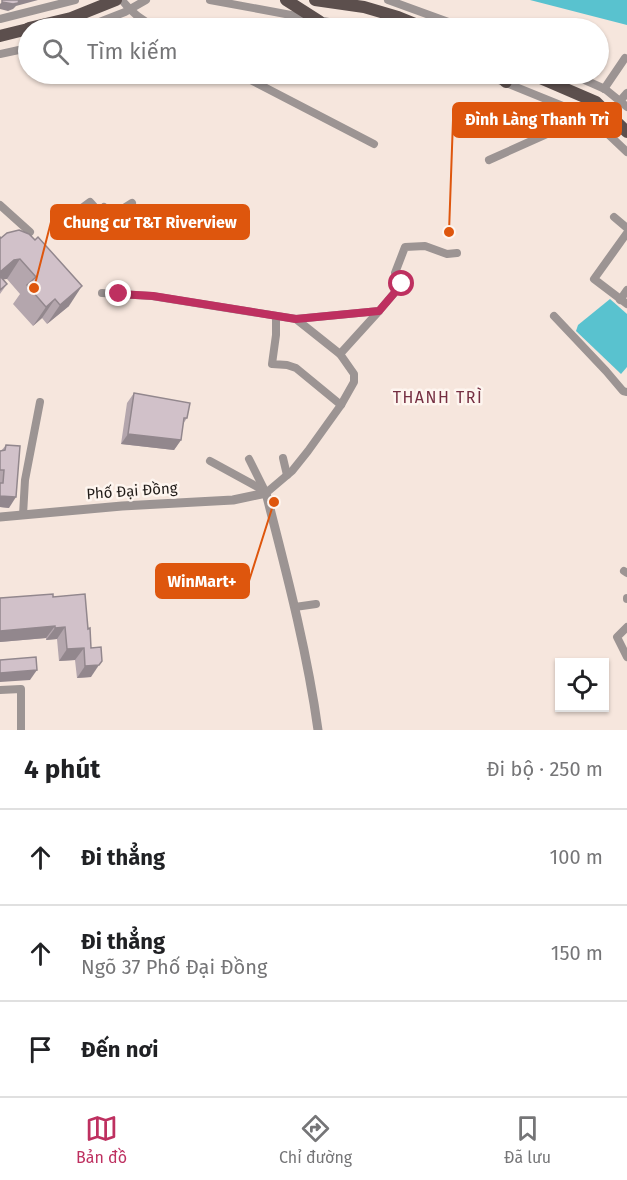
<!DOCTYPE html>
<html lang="vi">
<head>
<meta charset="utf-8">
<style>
  body { margin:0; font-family:"Fira Sans",sans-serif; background:#f2f2f2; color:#202124 }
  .controls { position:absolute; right:18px; bottom:18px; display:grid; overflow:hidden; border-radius:0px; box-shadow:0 2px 4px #0004 }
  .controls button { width:54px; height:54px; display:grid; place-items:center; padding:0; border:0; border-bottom:2px solid #e0e0e0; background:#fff; color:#202124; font:30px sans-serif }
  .stop { position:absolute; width:18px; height:18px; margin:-14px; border:4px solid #be3060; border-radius:50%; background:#fff }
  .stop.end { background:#be3060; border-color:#fff; box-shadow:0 2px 6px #0008 }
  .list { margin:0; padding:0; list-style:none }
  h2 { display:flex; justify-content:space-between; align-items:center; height:78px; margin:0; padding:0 24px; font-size:26px }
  h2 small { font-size:20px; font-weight:400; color:#757577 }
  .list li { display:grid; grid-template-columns:39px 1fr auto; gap:18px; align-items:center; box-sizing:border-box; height:96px; padding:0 24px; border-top:2px solid #e0e0e0 }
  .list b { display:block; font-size:22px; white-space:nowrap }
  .list p { margin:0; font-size:20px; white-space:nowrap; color:#757577 }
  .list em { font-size:20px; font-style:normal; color:#757577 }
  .icon { flex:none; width:33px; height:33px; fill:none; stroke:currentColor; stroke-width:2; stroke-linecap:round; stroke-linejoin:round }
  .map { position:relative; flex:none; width:627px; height:730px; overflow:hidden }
  .search { position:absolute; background:#fff; box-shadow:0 2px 4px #0004; left:18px; right:18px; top:18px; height:66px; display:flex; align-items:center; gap:15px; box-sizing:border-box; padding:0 21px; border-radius:33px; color:#757577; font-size:22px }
  .sheet { height:366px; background:#fff }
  nav { display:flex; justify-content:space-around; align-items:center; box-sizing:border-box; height:84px; border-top:2px solid #e0e0e0; background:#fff; font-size:16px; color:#757577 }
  nav a { display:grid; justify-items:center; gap:3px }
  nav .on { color:#be3060 }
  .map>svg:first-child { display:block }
  .water { fill:#59c2cf }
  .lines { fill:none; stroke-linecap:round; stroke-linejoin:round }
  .minor { stroke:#9c9493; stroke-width:8 }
  .tertiary { stroke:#9c9493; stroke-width:9 }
  .primary { stroke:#5c4f4d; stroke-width:12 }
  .wall { fill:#b4a6ad }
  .shaded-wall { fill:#92878d }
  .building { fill:#d1c1c9; stroke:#92878d; stroke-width:1.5 }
  .route { stroke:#be3060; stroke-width:8 }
  .labels { text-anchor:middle; stroke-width:5; stroke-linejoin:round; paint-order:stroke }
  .street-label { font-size:15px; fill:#211c19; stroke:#fef5ef }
  .neighbourhood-label { font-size:16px; letter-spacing:1.5px; fill:#752f42; stroke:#fef5ef }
  .leader { fill:none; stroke:#de560d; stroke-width:2 }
  .callout-dot { fill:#de560d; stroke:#fef5ef; stroke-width:2 }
  .callout { fill:#de560d; stroke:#de560d; stroke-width:2 }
  .callout-label { font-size:16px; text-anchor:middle; font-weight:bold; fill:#fff }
</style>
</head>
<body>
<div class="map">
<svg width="627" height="730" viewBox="0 0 627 730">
  <rect width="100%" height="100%" fill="#f6e6dd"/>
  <g class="water">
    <path d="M530,0H627V25Z"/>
    <path d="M610,299L627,314V367L621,374L576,331L578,325Z"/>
  </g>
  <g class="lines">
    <g class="minor">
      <path d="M122,0C131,13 143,21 157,28"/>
      <path d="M210,0L361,28"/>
      <path d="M388,0L465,28"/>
      <path d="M0,19L75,0"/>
      <path d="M84,28L125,12L146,0"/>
      <path d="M0,54L28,48"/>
      <path d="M239,74L374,144"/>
      <path d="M484,74L590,117L627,152"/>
      <path d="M571,74L605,89L627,107"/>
      <path d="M604,89L625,58"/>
      <path d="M620,101L627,93"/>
      <path d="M489,160L558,129L590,117"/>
      <path d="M0,205L30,232"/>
      <path d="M614,217L627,228"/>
      <path d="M56,227L90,202L99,212L104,207L113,215L132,203"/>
      <path d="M627,233L594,279L627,304"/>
      <path d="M102,293L152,296L296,319L340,354L354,374V382L341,405L308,451L292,471L266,493L249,459"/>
      <path d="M620,300L627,290"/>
      <path d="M276,316V335L272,364L287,365L296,368L341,405"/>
      <path d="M554,316L606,371L623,391L627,392"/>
      <path d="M296,319L379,311"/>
      <path d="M340,354L379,311L402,284L395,273L405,247L425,246L447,254L457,253"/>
      <path d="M283,458L287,475"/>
      <path d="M210,461L263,490"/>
      <path d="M23,515L25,480L40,402"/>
      <path d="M624,571L627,573"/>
      <path d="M627,598V599"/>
      <path d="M295,607L316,604"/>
      <path d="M627,627L617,637L627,657"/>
      <path d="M0,690L21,689V730"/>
    </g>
    <path class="tertiary" d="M0,517L122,506L233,500L266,493C286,571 307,650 318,730"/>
    <g class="primary">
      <path d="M286,0L319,21"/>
      <path d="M315,0L364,7L398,17L425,28"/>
      <path d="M29,28L71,18L116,0"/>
      <path d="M0,36L28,29"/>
      <path d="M498,74L506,82"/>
      <path d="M531,74L596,102L627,132"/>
      <path d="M590,117L619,126"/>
    </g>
  </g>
  <g class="wall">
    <path d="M0,237L69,306L47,324L42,318L33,326L13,304L20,294L7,279H2L7,284L0,294Z"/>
    <path d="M134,393L187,418L183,424L181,440L174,450L121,444L127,403Z"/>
    <path d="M6,445L9,508L0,507V451H1Z"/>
    <path d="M85,594L91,677L77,678L75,660L59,661L57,639L46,640V638L0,642V598L53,597Z"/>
  </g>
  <g class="shaded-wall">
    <path d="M19,0H38L16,6L13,9L8,11L0,9V4L2,2Z"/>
    <path d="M20,259L7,279L0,280V272L14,260Z"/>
    <path d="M82,286L69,306L47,324L60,305Z"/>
    <path d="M55,299L42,318L33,326L46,307Z"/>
    <path d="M128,434L165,437L181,440L174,450L121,444Z"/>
    <path d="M1,496L16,497L9,508L0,507V498Z"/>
    <path d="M55,626L46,638L0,642V631Z"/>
    <path d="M65,627L57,639L46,640L55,628Z"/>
    <path d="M84,648L75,660L59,661L67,649Z"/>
    <path d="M99,665L91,677L77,678L85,666Z"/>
    <path d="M37,670L30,680L0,682V673Z"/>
  </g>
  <g class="building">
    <path d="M2,0H19L18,3L13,4L2,2Z"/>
    <path d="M19,230L29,234L35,240L38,237L82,286L60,305L55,299L46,307L27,285L36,277L20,259L14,260L0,272V237L1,238L7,233Z"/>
    <path d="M0,276L7,284L0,290Z"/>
    <path d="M134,393L190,403L187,418H184L181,440L128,434Z"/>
    <path d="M6,445L20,446L16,497L1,496V498H0V483H3L4,470H0V451L5,450Z"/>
    <path d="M53,594V597L85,594L88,629L90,628L91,648L101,647L102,661L99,665L85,666L84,648L67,649L65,627L55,628V626L0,631V598Z"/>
    <path d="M36,657L37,670L0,673V660Z"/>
  </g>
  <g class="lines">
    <path class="route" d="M119,294L153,296L296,319L379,311L402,284"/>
  </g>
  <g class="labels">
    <g class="street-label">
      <text transform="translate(132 491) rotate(-4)" y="5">Phố Đại Đồng</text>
    </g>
    <g class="neighbourhood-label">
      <text x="438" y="403">THANH TRÌ</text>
    </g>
  </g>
  <path class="leader" d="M449 232L453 120M34 288L51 222M274 502L249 581"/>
  <g class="callout-dot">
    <circle cx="449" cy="232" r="6"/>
    <circle cx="34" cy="288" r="6"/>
    <circle cx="274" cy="502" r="6"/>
  </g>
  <g class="callout">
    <rect x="453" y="103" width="168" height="34" rx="6"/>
    <rect x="51" y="205" width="198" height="34" rx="6"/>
    <rect x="156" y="564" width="93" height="34" rx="6"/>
  </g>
  <g class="callout-label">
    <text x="537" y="125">Đình Làng Thanh Trì</text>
    <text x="150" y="228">Chung cư T&amp;T Riverview</text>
    <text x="202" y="587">WinMart+</text>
  </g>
</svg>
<div class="controls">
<button><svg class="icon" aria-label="locate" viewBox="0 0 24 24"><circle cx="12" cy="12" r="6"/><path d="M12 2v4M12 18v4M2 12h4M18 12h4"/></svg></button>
</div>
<div class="stop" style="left:402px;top:284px"></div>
<div class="stop end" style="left:119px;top:294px"></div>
<div class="search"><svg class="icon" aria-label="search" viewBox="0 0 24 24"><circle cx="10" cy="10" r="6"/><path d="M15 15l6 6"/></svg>Tìm kiếm</div>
</div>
<section class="sheet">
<h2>4 phút<small>Đi bộ · 250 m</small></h2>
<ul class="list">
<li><svg class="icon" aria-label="ahead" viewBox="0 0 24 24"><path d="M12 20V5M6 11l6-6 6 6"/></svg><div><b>Đi thẳng</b></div><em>100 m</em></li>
<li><svg class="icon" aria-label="ahead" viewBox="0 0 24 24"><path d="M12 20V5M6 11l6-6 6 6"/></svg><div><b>Đi thẳng</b><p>Ngõ 37 Phố Đại Đồng</p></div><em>150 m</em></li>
<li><svg class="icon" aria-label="arrive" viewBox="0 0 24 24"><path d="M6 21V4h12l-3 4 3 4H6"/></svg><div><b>Đến nơi</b></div></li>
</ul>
</section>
<nav>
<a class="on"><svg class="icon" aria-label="map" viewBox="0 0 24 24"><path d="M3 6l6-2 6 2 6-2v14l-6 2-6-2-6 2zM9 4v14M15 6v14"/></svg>Bản đồ</a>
<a><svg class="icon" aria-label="directions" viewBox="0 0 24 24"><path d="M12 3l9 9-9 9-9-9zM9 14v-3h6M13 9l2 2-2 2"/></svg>Chỉ đường</a>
<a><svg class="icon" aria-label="saved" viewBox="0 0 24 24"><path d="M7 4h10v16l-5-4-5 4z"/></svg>Đã lưu</a>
</nav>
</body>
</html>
